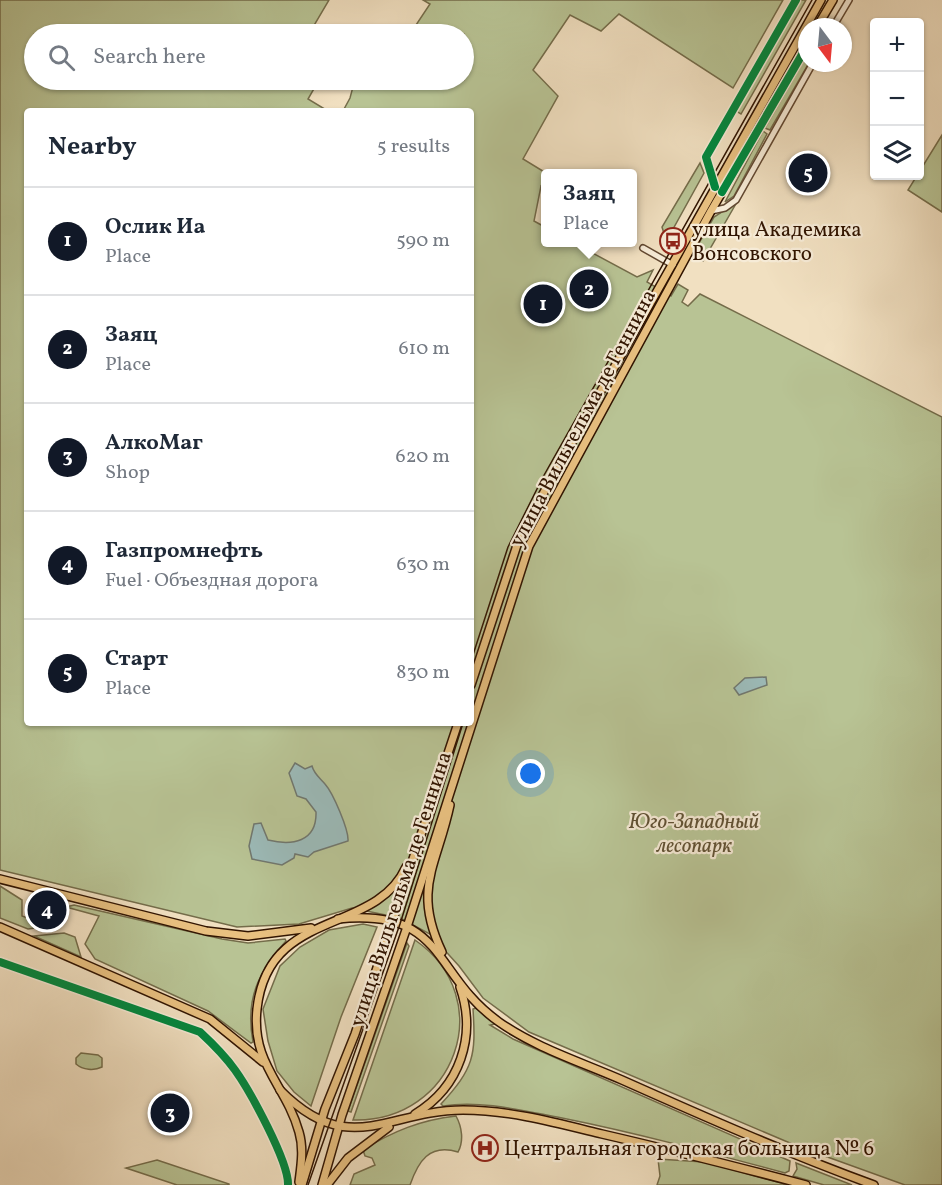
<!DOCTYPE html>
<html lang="en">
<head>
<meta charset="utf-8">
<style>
  body { margin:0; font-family:Vollkorn,serif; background:#f6f6f7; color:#1f2937 }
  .controls { position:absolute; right:18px; top:18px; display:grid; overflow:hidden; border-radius:6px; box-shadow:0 2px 4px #0004 }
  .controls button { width:54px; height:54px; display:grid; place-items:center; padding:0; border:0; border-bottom:2px solid #e0e1e3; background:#fff; color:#1f2937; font:30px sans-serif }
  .compass { position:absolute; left:798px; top:18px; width:54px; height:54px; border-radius:50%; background:#fff; box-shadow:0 2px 4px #0004; rotate:164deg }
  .you { position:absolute; left:531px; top:774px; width:21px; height:21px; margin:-15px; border:4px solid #fff; border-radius:50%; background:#1a73e8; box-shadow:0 0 0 9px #1a73e833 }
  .badge { display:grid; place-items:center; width:39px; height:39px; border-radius:50%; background:#111827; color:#fff; font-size:20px; font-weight:700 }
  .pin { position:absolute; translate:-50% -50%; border:3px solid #fff; box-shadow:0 2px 6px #0006 }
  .popup { position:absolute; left:541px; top:169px; width:96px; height:78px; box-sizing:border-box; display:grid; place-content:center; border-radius:6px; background:#fff; filter:drop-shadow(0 2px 4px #0005); font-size:20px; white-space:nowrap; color:#747a83 }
  .popup b { font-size:22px; color:#1f2937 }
  .popup::after { content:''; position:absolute; left:50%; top:100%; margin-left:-12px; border:12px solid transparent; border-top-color:#fff }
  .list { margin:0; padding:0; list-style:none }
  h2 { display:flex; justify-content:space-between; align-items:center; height:78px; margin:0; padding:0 24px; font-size:26px }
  h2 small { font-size:20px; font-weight:400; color:#747a83 }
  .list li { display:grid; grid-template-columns:39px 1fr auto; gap:18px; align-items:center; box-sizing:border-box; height:108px; padding:0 24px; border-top:2px solid #e0e1e3 }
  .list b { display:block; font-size:22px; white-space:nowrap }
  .list p { margin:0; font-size:20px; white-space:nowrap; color:#747a83 }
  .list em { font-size:20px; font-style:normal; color:#747a83 }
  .icon { flex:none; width:33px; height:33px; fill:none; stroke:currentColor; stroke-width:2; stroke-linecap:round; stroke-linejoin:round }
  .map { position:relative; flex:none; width:942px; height:1185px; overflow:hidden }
  .search { position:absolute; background:#fff; box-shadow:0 2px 4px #0004; left:24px; top:24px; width:450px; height:66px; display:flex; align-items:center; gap:15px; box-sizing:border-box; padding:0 21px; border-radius:33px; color:#747a83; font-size:22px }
  .panel { position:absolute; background:#fff; box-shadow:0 2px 4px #0004; left:24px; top:108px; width:450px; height:618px; border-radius:6px }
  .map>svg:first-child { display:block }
  .green { fill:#b8c394; stroke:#746c4a; stroke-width:1.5 }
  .water { fill:#9cbbb9; stroke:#71786f; stroke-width:1.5 }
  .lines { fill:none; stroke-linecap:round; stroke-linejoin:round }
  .minor-casing { stroke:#614730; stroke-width:8 }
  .major-casing { stroke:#311400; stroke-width:10 }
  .minor { stroke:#f6ebd7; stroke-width:5 }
  .major { stroke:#e8c080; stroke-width:7 }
  .tram { stroke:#311400; stroke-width:1.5 }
  .cycleway-casing { stroke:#f6ebd7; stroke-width:11 }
  .cycleway { stroke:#00873e; stroke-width:8 }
  .labels { text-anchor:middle; stroke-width:4.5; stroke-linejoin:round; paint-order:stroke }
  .poi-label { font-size:21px; fill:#311400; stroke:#f6ebd7; text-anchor:start }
  .street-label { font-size:21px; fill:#311400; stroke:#f6ebd7 }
  .park-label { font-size:21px; font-style:italic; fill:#605134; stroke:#f6ebd7 }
</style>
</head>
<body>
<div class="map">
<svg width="942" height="1185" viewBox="0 0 942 1185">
  <rect width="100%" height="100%" fill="#f1e0c1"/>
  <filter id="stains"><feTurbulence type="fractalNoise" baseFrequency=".00333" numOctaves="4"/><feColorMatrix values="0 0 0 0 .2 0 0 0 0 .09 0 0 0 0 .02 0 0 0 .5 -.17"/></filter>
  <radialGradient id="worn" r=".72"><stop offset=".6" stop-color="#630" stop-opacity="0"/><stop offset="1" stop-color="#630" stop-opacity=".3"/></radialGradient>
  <g class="green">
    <path d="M0,0H329L309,34H34V80H319L308,99L328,111H27V723H471V111H343L350,98L354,83L349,82V80H464V34H410L430,4L423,0H783L733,88L619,14L601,31L570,15L533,70L558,96L523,159L546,173L545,189L541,186L534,221L545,227L546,242L574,243L637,277L653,270L647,282L671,296L678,284L688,290L682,302L688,306L700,294L942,417V1185H905L797,1146L529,1032L483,998L459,966L430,934L400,918L352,908L299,924L237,927L0,870Z"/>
    <path d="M801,0H806L741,114L736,111Z"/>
    <path d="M807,55L809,63L770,130L765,128Z"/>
    <path d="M763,131L767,134L734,196L725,202Z"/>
    <path d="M942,135V212L908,190Z"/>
    <path d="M700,163L704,173L668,238L665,237L662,227Z"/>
    <path d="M737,202L703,261L692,255L714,217Z"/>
    <path d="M0,886L22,900V916L50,926L28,929L0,918Z"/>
    <path d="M74,905L222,939L248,943L285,939L286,941C258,972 245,1000 253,1042L251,1043L208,1011L95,959L85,944L99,916L66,907Z"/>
    <path d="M363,924L377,927L341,1017L311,1106L294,1092L277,1071L268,1041L263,1009L280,966L300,947L329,930Z"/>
    <path d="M64,933L75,937L81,957L34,936Z"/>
    <path d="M415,940C500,999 455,1123 353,1120Z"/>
    <path d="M407,943L409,946L351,1112L348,1111Z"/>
    <path d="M476,1008L495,1024L490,1025L513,1039L790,1161L789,1171L785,1173C711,1153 637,1133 562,1118C524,1111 482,1100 443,1106L441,1104C474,1068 476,1056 473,1009Z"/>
    <path d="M81,1053L98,1055L102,1058V1067C94,1071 83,1070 76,1064V1058Z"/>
    <path d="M456,1116C462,1127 464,1141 458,1152C429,1143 418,1162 410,1185H350L354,1174L375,1165L372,1158L365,1156L363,1150C393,1131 421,1120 456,1116Z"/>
    <path d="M658,1159L704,1162L789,1185H657L660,1176Z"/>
    <path d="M157,1160L229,1184V1185H177L126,1168Z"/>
    <path d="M796,1163L852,1185H824L793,1176L797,1169Z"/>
  </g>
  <g class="water">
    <path d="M766,677L767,685L739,695L734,688L745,678Z"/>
    <path d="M295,763L305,769L312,766C314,774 320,778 325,784C333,793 349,830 348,841L314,852L308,857L295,854L294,858L282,865L252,859L249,846L254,824L261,823L268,840C292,846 317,842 316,812L306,799L297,796L289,773Z"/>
  </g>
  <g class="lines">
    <defs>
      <g id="minor">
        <path d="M833,27L849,0"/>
        <path d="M715,187L706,157L796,0"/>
        <path d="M711,211L725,208L736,200L813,63"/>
        <path d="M643,248L673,265"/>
        <path d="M0,962L200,1032C213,1044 225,1056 235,1070C250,1091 289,1162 288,1185"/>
      </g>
      <g id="major">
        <path d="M817,27L833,0"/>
        <path d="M471,685L519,539L530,517L821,0"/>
        <path d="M0,879L206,931L248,936L311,928"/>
        <path d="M338,919C447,908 431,974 499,1022C536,1048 581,1062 622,1080C705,1117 789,1154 874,1185"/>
        <path d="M0,927L210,1019L263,1062"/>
        <path d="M442,952C412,889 437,866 450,805"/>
        <path d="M280,1090C349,1160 388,1110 463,1110C510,1110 557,1123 602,1134C671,1150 738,1167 806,1185"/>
        <path d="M415,1114C460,1087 477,1036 460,987"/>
        <path d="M299,1182C301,1166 304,1149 299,1132C286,1085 251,1064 257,1009C268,907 375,936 406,867"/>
        <path d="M302,1185L325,1109L355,1034L458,723"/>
        <path d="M322,1185L342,1115L407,927L529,546L711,211L807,46"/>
        <path d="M327,1185L348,1158L389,1127"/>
      </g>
    </defs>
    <use href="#minor" class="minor-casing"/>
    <use href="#major" class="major-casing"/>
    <use href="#minor" class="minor"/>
    <use href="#major" class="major"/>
    <g class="tram">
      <path d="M471,661L508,547L543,477L812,0"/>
      <path d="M308,1185L400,924L463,723"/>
    </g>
    <defs>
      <g id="cycleway">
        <path d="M715,187L706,157L796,0"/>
        <path d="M722,192L807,46"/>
        <path d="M0,962L200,1032C213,1044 225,1056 235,1070C250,1091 289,1162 288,1185"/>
      </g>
    </defs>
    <use href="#cycleway" class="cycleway-casing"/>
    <use href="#cycleway" class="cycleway"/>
  </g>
  <defs>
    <symbol id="bus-ring" viewBox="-11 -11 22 22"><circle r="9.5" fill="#f6ebd7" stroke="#8f2418" stroke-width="1.5"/><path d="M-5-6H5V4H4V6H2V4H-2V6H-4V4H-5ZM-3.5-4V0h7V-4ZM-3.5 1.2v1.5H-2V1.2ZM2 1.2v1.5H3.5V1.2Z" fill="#8f2418"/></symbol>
    <symbol id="hospital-ring" viewBox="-11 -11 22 22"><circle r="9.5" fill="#f6ebd7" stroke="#8f2418" stroke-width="1.5"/><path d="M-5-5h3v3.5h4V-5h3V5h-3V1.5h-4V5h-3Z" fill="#8f2418"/></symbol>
  </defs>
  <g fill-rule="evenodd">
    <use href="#bus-ring" x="658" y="226" width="30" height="30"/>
    <use href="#hospital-ring" x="470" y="1133" width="30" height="30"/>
  </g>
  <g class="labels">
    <g class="poi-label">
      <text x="692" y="236">улица Академика<tspan x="692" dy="24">Вонсовского</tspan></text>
      <text x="504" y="1155">Центральная городская больница № 6</text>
    </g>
    <g class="street-label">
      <text transform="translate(582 418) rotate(-62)" y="7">улица Вильгельма де Геннина</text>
      <text transform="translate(400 889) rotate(-72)" y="7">улица Вильгельма де Геннина</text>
    </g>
    <g class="park-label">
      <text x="694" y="828">Юго-Западный<tspan x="694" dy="24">лесопарк</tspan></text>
    </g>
  </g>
  <rect width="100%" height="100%" filter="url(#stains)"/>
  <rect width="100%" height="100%" fill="url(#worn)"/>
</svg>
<div class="controls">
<button>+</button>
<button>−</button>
<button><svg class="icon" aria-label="layers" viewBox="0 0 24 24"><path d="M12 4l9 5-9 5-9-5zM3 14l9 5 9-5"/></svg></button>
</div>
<svg class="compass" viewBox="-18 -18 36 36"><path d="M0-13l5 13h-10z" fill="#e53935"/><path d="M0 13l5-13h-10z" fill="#747a83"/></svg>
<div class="you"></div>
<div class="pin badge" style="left:543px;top:304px">1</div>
<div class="pin badge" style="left:589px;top:289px">2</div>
<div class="popup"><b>Заяц</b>Place</div>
<div class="pin badge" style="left:170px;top:1113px">3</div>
<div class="pin badge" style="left:47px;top:910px">4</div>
<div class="pin badge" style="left:808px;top:173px">5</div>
<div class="search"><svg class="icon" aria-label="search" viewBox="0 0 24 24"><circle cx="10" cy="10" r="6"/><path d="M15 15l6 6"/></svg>Search here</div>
<section class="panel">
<h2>Nearby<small>5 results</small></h2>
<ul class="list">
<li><span class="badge">1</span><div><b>Ослик Иа</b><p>Place</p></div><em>590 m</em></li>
<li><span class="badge">2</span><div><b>Заяц</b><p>Place</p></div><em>610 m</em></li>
<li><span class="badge">3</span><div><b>АлкоМаг</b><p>Shop</p></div><em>620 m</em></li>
<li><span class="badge">4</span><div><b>Газпромнефть</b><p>Fuel · Объездная дорога</p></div><em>630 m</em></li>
<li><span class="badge">5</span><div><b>Старт</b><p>Place</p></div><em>830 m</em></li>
</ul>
</section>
</div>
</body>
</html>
